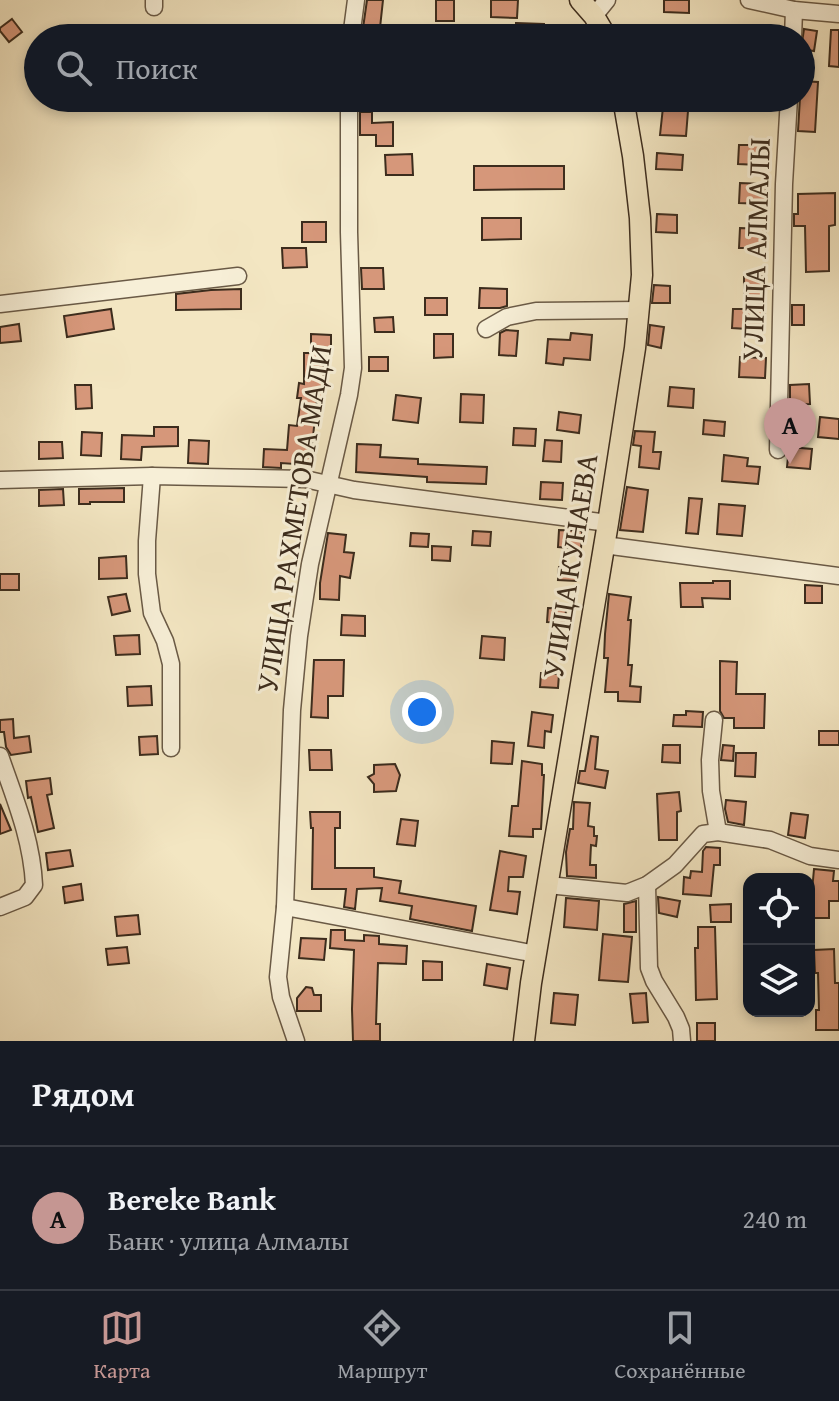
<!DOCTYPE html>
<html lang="ru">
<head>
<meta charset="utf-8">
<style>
  body { margin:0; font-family:"Gentium Book Plus",serif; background:#242831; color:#f1f3f6 }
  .controls { position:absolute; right:24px; bottom:24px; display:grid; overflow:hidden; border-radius:16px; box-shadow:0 4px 12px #0003 }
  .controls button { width:72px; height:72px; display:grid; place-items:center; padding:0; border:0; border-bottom:2px solid #363941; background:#171b24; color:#f1f3f6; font:40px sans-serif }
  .you { position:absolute; left:422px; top:712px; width:28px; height:28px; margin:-20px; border:6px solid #fff; border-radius:50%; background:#1a73e8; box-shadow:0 0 0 12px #1a73e833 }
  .badge { display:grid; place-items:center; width:52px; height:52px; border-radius:50%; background:#c59692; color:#111; font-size:26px; font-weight:700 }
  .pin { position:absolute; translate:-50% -66px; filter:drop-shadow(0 2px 4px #0008) }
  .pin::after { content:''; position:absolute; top:42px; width:28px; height:24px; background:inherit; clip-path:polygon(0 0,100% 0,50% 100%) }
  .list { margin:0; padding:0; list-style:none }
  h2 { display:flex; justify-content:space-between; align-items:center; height:104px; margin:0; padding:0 32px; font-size:34px }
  h2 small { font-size:26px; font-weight:400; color:#9ea1a6 }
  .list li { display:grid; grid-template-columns:52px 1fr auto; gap:24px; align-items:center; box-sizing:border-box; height:144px; padding:0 32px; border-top:2px solid #363941 }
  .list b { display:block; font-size:30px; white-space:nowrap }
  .list p { margin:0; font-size:26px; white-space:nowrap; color:#9ea1a6 }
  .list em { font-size:26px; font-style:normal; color:#9ea1a6 }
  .icon { flex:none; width:44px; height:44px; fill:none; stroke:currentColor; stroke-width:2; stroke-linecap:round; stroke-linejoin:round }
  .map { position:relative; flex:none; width:839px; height:1041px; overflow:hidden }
  .search { position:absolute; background:#171b24; box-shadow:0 4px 12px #0003; left:24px; right:24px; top:24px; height:88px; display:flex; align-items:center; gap:20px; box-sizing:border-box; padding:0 28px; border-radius:44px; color:#9ea1a6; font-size:30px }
  .sheet { height:248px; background:#171b24 }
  nav { display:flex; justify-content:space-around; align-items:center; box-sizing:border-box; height:112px; border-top:2px solid #363941; background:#171b24; font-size:22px; color:#9ea1a6 }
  nav a { display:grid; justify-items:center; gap:4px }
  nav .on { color:#c59692 }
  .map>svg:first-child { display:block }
  .building { fill:#d6977a; stroke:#3c2c1d; stroke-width:2 }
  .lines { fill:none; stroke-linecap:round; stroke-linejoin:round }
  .minor-casing { stroke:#6a5a46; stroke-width:19 }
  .major-casing { stroke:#3c2c1d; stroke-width:23 }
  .minor { stroke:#f7efd7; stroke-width:16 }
  .major { stroke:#f3e6c2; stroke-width:20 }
  .labels { text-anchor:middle; stroke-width:6; stroke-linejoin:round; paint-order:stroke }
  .street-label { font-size:30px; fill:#3c2c1d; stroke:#f7efd7 }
</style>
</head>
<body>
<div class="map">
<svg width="839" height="1041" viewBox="0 0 839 1041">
  <rect width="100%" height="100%" fill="#f3e6c2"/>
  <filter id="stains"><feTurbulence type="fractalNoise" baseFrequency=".0025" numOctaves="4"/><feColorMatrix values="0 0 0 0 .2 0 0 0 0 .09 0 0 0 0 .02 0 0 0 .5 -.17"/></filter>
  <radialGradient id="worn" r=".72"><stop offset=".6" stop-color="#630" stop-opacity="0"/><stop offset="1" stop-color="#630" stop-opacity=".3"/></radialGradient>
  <g class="building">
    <path d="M367,0H383L379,37L362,35Z"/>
    <rect x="436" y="0" width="18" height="21"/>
    <path d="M491,0H518L517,18L491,17Z"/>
    <path d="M664,0H689V13L664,12Z"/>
    <path d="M12,19L22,32L9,42L0,31V28Z"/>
    <path d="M516,23L544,24V38H516Z"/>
    <path d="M804,29L817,31L814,51L801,49Z"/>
    <path d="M831,30H839V67L829,66Z"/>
    <path d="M801,81L818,82L815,132L798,131Z"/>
    <path d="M664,98H697L696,111H688L686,136L660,135Z"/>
    <path d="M360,112H372V123L393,122V146H376V135H360Z"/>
    <path d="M739,145H759V165L738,164Z"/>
    <path d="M657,153L683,155L682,170L656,169Z"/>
    <path d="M412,154L413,175H386L385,155Z"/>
    <path d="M474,166H564V189L474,190Z"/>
    <path d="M740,183L766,184L765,204L739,203Z"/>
    <path d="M835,193V225L829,226V271L806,272L805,226H794V214H798V194Z"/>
    <path d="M657,214L677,215V233L656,232Z"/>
    <path d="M482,218H521V239L482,240Z"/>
    <rect x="302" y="222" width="24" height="20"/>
    <path d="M740,228L766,229L765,248H739Z"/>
    <path d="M282,248H306L307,267L283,268Z"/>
    <path d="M361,268H383L384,289H362Z"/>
    <path d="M765,276V330L732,328L733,309H744V277Z"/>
    <path d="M654,285L670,286V303H652Z"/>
    <path d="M480,288L507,289V306L500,308H479Z"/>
    <path d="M241,289V309L176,310V294L211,290Z"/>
    <rect x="425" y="298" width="22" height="17"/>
    <rect x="792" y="305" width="12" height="20"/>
    <path d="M111,309L114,329L67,337L64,316Z"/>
    <path d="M393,317L394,332H375L374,318Z"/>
    <path d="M19,324L21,341L0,343V327Z"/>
    <path d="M650,325L664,327L661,348L648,345Z"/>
    <path d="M506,330L518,331L516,356L499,355L500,333Z"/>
    <path d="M571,333L592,335L590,360L564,358L563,365L546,363L548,339L570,340Z"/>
    <path d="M311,334L331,335V351H323L324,391L322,400L317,399L310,465L281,463V468L263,467L264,449L287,450L289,425L297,426L301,398H297L299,383L304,384V353H311Z"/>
    <path d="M434,334H453V357L434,358Z"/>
    <rect x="369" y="357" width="19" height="14"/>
    <path d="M740,357L766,358L765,378L739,377Z"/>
    <path d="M809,384L810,404L790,405V385Z"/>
    <path d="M75,385H91L92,408L76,409Z"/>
    <path d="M670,387L694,389L693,408L668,406Z"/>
    <path d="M461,394L484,395L483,423L460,422Z"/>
    <path d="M396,395L421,398L418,423L393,420Z"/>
    <path d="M559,412L581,415L579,433L557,430Z"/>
    <path d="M820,417L839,419V439L818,437Z"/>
    <path d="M704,420L725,422L724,436L703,434Z"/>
    <path d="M154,427H178V446L142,447L141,460L121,459L122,435L154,436Z"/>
    <path d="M514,428L536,429L535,446L513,445Z"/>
    <path d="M635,431L655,432L653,452H661L659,469L639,467L641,446L633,445Z"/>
    <path d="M82,432L102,433L101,456L81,455Z"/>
    <path d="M189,440L209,441L208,464L188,463Z"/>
    <path d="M545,440L562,441L561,462L543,461Z"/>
    <path d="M39,442H62L63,458L39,459Z"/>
    <path d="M357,444L381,445L380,457L418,459V464L487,467L486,484L427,482V477L356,472Z"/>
    <path d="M789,447L812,449L810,469L787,467Z"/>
    <path d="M724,455L748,458L747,466L760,467L758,484L722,481Z"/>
    <path d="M541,482L563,483L562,500L540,499Z"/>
    <path d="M627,487L648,490L643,532L620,530Z"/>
    <path d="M124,488V502H90V504H79V489Z"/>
    <path d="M63,489L64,505L39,506V490Z"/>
    <path d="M689,498L702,499L698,534L686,533Z"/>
    <path d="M719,504L745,506L742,536L717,534Z"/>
    <path d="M559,530L582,531L581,549L558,547Z"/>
    <path d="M473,531L491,532L490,546L472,545Z"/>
    <path d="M328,533L346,535L344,552L354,553L350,578L340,576L339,600L320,599V583Z"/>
    <path d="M411,533L429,534L428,547L410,546Z"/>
    <path d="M432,546L451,547L450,561L432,560Z"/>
    <path d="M126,556L127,578L99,579V558Z"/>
    <path d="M559,567L577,568L576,581L558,580Z"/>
    <rect x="0" y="574" width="19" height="16"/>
    <path d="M713,581H730V599L702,598L703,607H681L680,583H713Z"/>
    <path d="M805,585L822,586V603H805Z"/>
    <path d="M126,594L130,611L112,615L108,597Z"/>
    <path d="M609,594L631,597L628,620H631L628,665H632L630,686L641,687L640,702L618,701V692H605L608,658H604L605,634Z"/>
    <path d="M548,608L566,609L565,623L547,622Z"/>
    <path d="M342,615L365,616V636L341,635Z"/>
    <path d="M139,635L140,654L116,655L114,636Z"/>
    <path d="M482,636L505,638L504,660L480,658Z"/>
    <path d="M314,660H344L343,696H328V718L311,717Z"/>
    <path d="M720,661L737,662L736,694H765L764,728H734V718H724L720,711Z"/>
    <path d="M541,673L559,674L558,688L540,687Z"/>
    <path d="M151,686L152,705L128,706L127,687Z"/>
    <path d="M686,711L703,712L702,727L673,726L674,715H686Z"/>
    <path d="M532,712L553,715L551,732L545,731L544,748L528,746Z"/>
    <path d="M13,719L14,738L29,736L31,752L11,755L6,747L4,732H0V720Z"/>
    <rect x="819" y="731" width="20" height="14"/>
    <path d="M157,736L158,754L140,755L139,737Z"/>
    <path d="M591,736L598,737L595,769L608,771L605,788L578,783L580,771H585Z"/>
    <path d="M492,741L514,743L512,764L491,763Z"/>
    <path d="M663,745H680V763L662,762Z"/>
    <path d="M723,745L734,746L733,761L721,760Z"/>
    <path d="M309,750H331L332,770H310Z"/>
    <path d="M736,753H756L755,777L735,776Z"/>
    <path d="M522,761L542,764V775H544L541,829H533V837L509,836L512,806H518Z"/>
    <path d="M395,764L400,775L396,791L374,792V784L368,777L374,774V765Z"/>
    <path d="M50,778L52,794L47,795L54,828L38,832L31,797L28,798L26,781Z"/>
    <path d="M679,792L681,811L677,812V840H659L657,794Z"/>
    <path d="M726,800L746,802L744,825L728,822L725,809Z"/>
    <path d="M574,802L590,803L588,826L594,827V836H597L596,846L591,845L590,865H596V878L567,876L566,852L570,829H573Z"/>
    <path d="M0,804L11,830L0,834Z"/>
    <path d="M310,812H340V828H335V868H374V877L401,881L399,893L476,906L472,931L410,919L412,906L380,901L382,888L357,889L355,909L344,907L346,889H312L313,828H311Z"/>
    <path d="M791,813L808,815L805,838L788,835Z"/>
    <path d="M401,819L418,821L415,846L397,844Z"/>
    <path d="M706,847L720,848V865H714L711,896L683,894L684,877L690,878L691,871L702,872L703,851Z"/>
    <path d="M70,850L73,866L48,870L46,853Z"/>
    <path d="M500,851L526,856L523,877H509L508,891L520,892L517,914L490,910Z"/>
    <path d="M814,869L834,871L833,881H839V901H829V918H809V902H811Z"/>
    <path d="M81,884L83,900L65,903L63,887Z"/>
    <path d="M658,897L680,901L677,917L659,913Z"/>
    <path d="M566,898L599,901L597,930L564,927Z"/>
    <path d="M636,901V932H624V904Z"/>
    <path d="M731,904V922H711L710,905Z"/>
    <path d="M138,915L140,934L117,936L115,917Z"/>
    <path d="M698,927H715L717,999L696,1000L695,948H698Z"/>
    <path d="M331,930H345V940L364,941V935L379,936V944L407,946L406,964L378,963L376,1024H380V1041H353L352,1009L354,950L330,948Z"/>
    <path d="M603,934L632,937L628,982L599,980Z"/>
    <path d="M301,938L326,939L324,960L299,958Z"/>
    <path d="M127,947L129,963L108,965L106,949Z"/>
    <path d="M834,949L835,983H839V1030H816V1010H819L818,973H815L814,950Z"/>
    <path d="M423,961L442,962V980H423Z"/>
    <path d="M487,964L510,968L507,989L484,985Z"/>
    <path d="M306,987L312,988L314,995H321V1011H297V998Z"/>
    <path d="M554,993L578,995L575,1025L551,1023Z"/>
    <path d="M646,993L648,1022L633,1023L630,994Z"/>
    <rect x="697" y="1023" width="18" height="18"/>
  </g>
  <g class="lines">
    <defs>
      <g id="minor">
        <path d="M154,0V7"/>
        <path d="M749,0L794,10L839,14"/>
        <path d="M594,16L607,0"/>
        <path d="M351,38L356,0"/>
        <path d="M793,38L794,10"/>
        <path d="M0,304L238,276"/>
        <path d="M486,329L507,317L536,311L639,310"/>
        <path d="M778,450L784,184L789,98"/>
        <path d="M152,476L147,541V574L152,613L165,641L171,664V748"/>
        <path d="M0,480L152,476L305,479L354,490L608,523"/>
        <path d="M604,545L839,576"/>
        <path d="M714,720L710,760L711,791L718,832"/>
        <path d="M0,756C15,799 32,840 34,885L25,897L0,907"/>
        <path d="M548,885L627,893L647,885L675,865L703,834L718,832L770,840L810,856L839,860"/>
        <path d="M647,885L649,968L654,981L676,1017L681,1029L682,1041"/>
        <path d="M285,907L536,954"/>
        <path d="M296,1041L281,997L278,977L285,907L292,710L299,636L310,564L349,395L353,368L349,232V98"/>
      </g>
      <g id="major">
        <path d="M580,0L594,16L607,38"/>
        <path d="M524,1041L531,983L608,523L635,348L642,275L640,218L633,156L623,98"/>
      </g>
    </defs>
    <use href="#minor" class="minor-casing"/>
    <use href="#major" class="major-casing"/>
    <use href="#minor" class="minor"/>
    <use href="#major" class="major"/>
  </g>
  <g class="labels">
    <g class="street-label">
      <text transform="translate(756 249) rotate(-88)" y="10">УЛИЦА АЛМАЛЫ</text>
      <text transform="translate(294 519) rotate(-81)" y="10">УЛИЦА РАХМЕТОВА МАДИ</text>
      <text transform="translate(570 566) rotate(-81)" y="10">УЛИЦА КУНАЕВА</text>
    </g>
  </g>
  <rect width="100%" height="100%" filter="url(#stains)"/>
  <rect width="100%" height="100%" fill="url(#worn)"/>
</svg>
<div class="controls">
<button><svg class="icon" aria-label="locate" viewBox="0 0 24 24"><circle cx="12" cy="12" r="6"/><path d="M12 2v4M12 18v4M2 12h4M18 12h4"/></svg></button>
<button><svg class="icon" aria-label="layers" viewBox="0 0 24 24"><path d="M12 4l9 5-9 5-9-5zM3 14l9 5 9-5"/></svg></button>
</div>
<div class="you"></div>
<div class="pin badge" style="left:790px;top:464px">A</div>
<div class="search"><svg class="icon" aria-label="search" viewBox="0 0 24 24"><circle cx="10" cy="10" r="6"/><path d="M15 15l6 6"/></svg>Поиск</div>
</div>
<section class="sheet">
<h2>Рядом<small></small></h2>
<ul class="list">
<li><span class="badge">A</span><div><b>Bereke Bank</b><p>Банк · улица Алмалы</p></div><em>240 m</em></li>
</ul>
</section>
<nav>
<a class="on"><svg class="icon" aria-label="map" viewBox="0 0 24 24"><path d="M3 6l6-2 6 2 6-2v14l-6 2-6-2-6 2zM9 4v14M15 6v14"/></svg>Карта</a>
<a><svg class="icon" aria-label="directions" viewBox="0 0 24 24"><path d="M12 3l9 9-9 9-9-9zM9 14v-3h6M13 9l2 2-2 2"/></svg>Маршрут</a>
<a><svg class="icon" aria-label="saved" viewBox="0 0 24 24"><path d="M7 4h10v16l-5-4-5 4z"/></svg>Сохранённые</a>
</nav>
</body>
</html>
